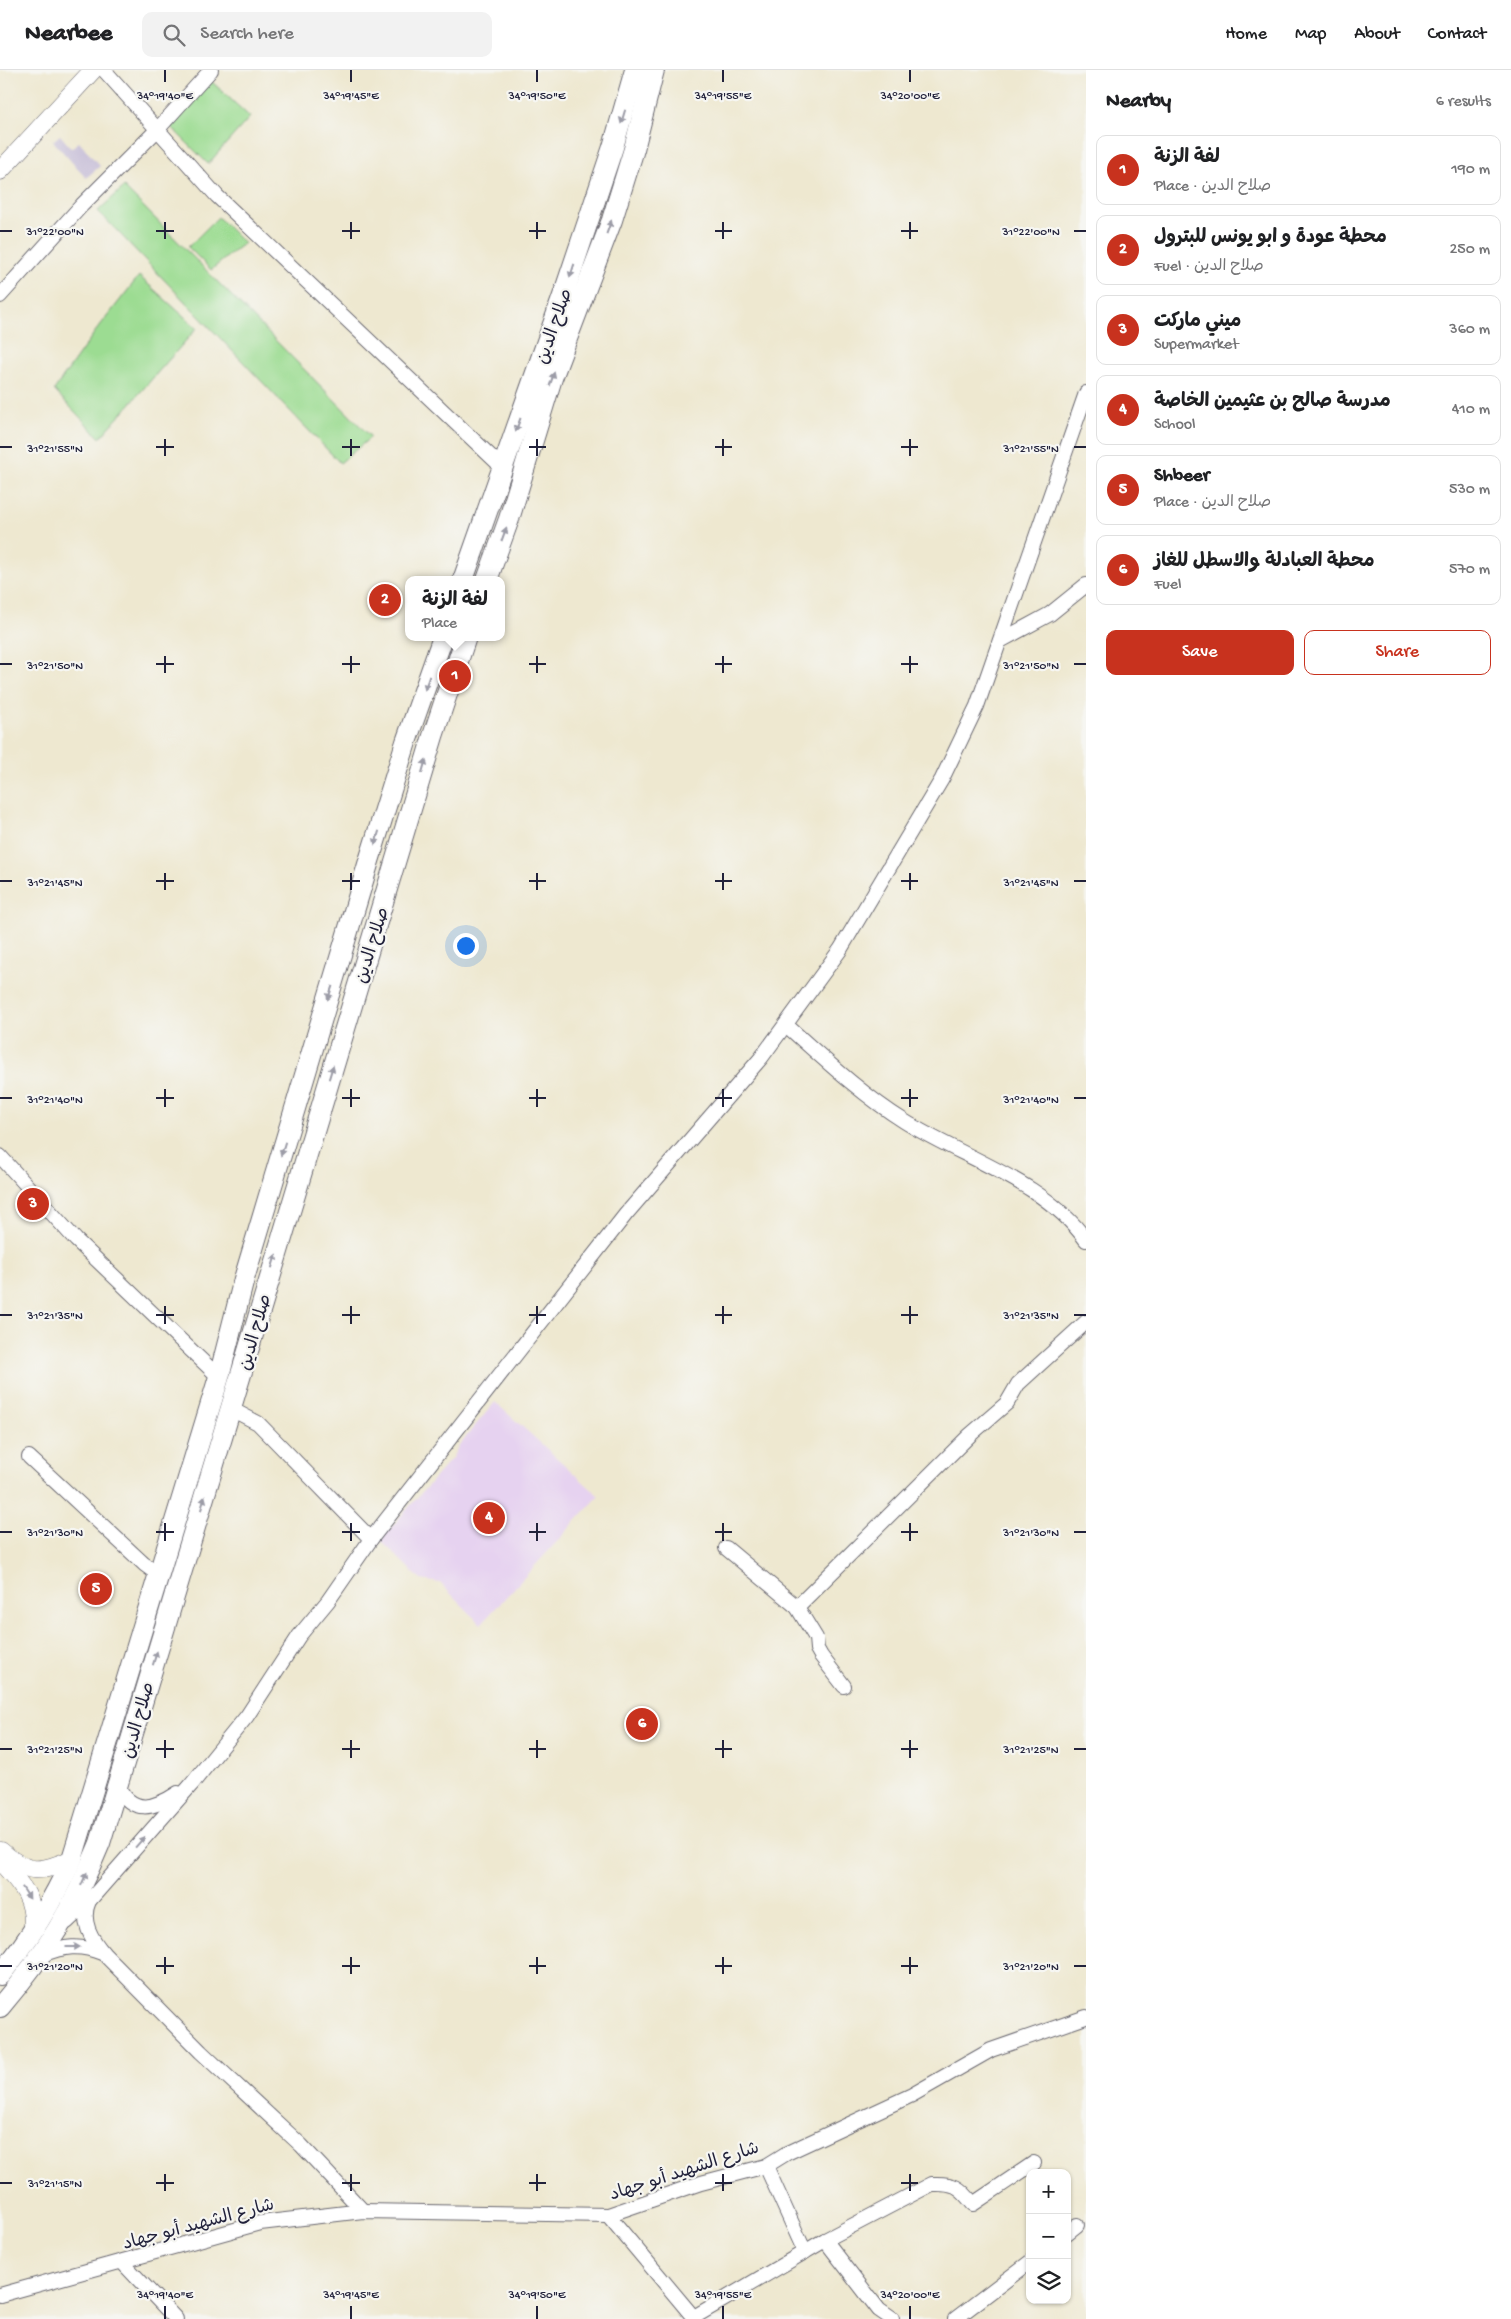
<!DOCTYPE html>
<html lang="en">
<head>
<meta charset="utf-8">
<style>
  body { margin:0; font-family:"Gochi Hand","Playpen Sans Arabic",sans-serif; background:#f2f2f2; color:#202124 }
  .controls { position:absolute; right:15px; bottom:15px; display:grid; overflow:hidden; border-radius:10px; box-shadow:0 1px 4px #0004 }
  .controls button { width:45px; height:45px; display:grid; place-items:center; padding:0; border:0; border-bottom:1px solid #e0e0e0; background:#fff; color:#202124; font:25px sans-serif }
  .you { position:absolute; left:465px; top:875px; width:18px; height:18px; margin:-12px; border:4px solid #fff; border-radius:50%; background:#1a73e8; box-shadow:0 0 0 8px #1a73e833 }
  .badge { display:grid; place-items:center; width:32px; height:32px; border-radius:50%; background:#c8321e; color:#fff; font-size:16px; font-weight:700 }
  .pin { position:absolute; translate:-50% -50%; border:2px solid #fff; box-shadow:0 1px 5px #0006 }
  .popup { position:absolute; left:405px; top:506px; width:100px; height:65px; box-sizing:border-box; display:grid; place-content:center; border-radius:10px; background:#fff; filter:drop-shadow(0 1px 4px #0005); font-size:16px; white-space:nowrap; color:#757577 }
  .popup b { font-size:19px; color:#202124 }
  .popup::after { content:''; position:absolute; left:50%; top:100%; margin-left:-10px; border:10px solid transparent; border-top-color:#fff }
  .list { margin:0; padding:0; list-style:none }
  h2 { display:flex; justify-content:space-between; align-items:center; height:65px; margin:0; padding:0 20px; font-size:21px }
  h2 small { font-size:16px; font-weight:400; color:#757577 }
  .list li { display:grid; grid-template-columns:32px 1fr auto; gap:15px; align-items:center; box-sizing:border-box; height:70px; margin:0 10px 10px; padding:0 10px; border:1px solid #e0e0e0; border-radius:10px }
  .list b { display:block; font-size:19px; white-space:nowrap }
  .list p { margin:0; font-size:16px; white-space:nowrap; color:#757577 }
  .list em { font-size:16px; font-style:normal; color:#757577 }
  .actions { display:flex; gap:10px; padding:15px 20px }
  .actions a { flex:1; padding:11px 0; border:1px solid #c8321e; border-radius:10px; text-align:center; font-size:18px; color:#c8321e }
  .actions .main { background:#c8321e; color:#fff }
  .icon { flex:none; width:28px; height:28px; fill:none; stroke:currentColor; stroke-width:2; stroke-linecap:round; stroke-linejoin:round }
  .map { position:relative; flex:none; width:1086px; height:2249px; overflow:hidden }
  header { display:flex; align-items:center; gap:30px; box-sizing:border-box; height:70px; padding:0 25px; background:#fff; border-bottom:1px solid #e0e0e0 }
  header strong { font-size:24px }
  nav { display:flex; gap:28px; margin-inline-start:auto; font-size:18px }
  .search { width:350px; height:45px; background:#f2f2f2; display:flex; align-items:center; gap:12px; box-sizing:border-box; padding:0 18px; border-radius:10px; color:#757577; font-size:19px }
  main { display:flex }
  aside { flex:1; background:#fff }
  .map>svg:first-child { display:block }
  .built { fill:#e6d2f0 }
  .industrial { fill:#c8bfd8 }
  .green { fill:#9cdc92; stroke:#5f7f66 }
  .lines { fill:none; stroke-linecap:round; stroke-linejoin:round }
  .minor-casing { stroke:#69676f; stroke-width:16 }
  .major-casing { stroke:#69676f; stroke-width:19 }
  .highway-casing { stroke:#69676f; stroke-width:22 }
  .minor { stroke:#fff; stroke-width:14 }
  .major { stroke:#fff; stroke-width:18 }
  .highway { stroke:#fff; stroke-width:20 }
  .oneway { fill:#9c9ca7 }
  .ticks { fill:none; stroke:#22223b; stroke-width:2 }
  .labels { text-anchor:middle; stroke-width:4.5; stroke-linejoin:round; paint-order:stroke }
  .street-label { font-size:18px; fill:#22223b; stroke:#f6f6f2 }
  .ticks-label { font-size:12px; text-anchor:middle; fill:#22223b; stroke:#f6f6f2; stroke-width:4.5; stroke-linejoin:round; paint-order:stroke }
</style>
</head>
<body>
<header>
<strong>Nearbee</strong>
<div class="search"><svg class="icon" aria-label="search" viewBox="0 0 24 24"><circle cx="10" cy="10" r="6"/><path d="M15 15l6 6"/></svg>Search here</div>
<nav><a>Home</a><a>Map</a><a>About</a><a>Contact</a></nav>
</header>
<main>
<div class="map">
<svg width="1086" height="2249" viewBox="0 0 1086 2249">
  <rect width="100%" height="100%" fill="#f6f6f2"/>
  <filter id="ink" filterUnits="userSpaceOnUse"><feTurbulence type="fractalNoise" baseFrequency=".02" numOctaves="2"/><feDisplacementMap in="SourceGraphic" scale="10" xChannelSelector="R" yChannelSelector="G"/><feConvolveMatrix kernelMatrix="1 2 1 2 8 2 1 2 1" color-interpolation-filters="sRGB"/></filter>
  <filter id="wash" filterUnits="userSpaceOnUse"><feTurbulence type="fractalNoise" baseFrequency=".0096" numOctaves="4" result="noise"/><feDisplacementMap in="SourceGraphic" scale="20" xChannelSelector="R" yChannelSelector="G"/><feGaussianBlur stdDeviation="1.12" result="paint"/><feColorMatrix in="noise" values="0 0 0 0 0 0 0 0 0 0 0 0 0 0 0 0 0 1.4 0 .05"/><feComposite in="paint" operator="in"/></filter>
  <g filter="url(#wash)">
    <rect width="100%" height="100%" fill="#eee8d0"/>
    <path class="built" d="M495,1332L599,1426L481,1554L440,1513L421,1510L380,1470L452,1388L459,1375Z"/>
    <path class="industrial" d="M60,65L71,78L79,72L100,96L86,108L53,71Z"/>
    <g class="green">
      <path d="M211,11L250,47L208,94L170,56Z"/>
      <path d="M124,117L371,367L340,393L98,141Z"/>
      <path d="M218,147L244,173L211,200L188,177Z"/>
      <path d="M139,206L197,258L100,368L54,320L95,262Z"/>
    </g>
  </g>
  <g filter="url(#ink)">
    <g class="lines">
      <defs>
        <g id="minor">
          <path d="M104,0L217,126L503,398"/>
          <path d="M0,226L82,135L157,60L211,0"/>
          <path d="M1000,571L1050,544L1086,515"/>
          <path d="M786,955C823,988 861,1024 904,1051C964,1089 1043,1110 1086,1170"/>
          <path d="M0,1086L76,1170L219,1307"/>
          <path d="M231,1339L258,1353L371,1469"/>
          <path d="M29,1387L144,1494L159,1505"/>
          <path d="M726,1478L797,1537L816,1568L817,1579L821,1586L844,1616"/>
          <path d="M797,1537L970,1365L1007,1333L1018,1314L1086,1252"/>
          <path d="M118,1716C132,1745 154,1739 178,1723"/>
          <path d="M89,1831C80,1851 91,1869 105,1885L201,1982L301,2075L363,2141"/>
          <path d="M67,1852L89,1831L191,1715L247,1646L299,1566L328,1531L371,1469L626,1144L761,988L840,880L942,709L977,636L1086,323"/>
          <path d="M42,1885C64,1876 80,1874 102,1883"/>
          <path d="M766,2096L805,2182"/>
          <path d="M608,2145L695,2249"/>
          <path d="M1067,2163L1077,2155"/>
          <path d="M825,2170L879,2240L892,2249"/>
          <path d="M123,2193L176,2249"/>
          <path d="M0,2225L260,2153L363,2141L608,2145L701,2113L766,2096L787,2083L912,2025L991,1980L1086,1947"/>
          <path d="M694,2247L825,2170L932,2114C954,2113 960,2117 973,2134L1034,2093"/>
          <path d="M955,2249L1030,2192"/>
        </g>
        <g id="major">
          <path d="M0,101L93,0"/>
          <path d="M1,1781C28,1805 40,1803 72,1789"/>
          <path d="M0,1791C22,1815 35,1827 33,1861"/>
        </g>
        <g id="highway">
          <path d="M463,510L563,226L613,77L635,0"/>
          <path d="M487,510L509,449L552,308L612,150L634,79L654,0"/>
          <path d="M0,1905C30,1869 53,1831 72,1789L219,1307L244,1209L369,791L406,672L443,567"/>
          <path d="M0,1937C47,1882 73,1839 100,1773L433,666L466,567"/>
        </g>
      </defs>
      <use href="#minor" class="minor-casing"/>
      <use href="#major" class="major-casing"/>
      <use href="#highway" class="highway-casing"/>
      <use href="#minor" class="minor"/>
      <use href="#major" class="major"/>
      <use href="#highway" class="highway"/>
    </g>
    <defs><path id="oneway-solid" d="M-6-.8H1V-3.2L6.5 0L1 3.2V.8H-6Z" transform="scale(1.25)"/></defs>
    <g class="oneway">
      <use href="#oneway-solid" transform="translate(623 47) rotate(107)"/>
      <use href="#oneway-solid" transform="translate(609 157) rotate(-70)"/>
      <use href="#oneway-solid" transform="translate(572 201) rotate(108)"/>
      <use href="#oneway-solid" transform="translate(552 309) rotate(-71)"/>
      <use href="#oneway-solid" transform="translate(518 355) rotate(110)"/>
      <use href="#oneway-solid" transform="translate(504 464) rotate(-70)"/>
      <use href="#oneway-solid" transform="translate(427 613) rotate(109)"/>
      <use href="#oneway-solid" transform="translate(424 696) rotate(-74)"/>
      <use href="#oneway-solid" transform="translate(377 768) rotate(107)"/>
      <use href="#oneway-solid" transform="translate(330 923) rotate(109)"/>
      <use href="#oneway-solid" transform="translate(331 1002) rotate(-73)"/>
      <use href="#oneway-solid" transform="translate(283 1079) rotate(107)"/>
      <use href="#oneway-solid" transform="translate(274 1191) rotate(-73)"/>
      <use href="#oneway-solid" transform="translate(203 1433) rotate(-74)"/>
      <use href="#oneway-solid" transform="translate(155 1588) rotate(-73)"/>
      <use href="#oneway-solid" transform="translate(140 1772) rotate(-49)"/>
      <use href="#oneway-solid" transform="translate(84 1809) rotate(-66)"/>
      <use href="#oneway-solid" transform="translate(26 1823) rotate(57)"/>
      <use href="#oneway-solid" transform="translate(73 1877)"/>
    </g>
  </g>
  <path class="ticks" d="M165,0V12M351,0V12M537,0V12M723,0V12M910,0V12M165,152V169M351,152V169M537,152V169M723,152V169M910,152V169M0,161H12M156,161H174M342,161H360M529,161H546M715,161H732M901,161H918M1074,161H1086M165,369V386M351,369V386M537,369V386M723,369V386M910,369V386M0,377H12M156,377H174M342,377H360M529,377H546M715,377H732M901,377H918M1074,377H1086M165,586V603M351,586V603M537,586V603M723,586V603M910,586V603M0,594H12M156,594H174M342,594H360M529,594H546M715,594H732M901,594H918M1074,594H1086M165,803V820M351,803V820M537,803V820M723,803V820M910,803V820M0,811H12M156,811H174M342,811H360M529,811H546M715,811H732M901,811H918M1074,811H1086M165,1019V1037M351,1019V1037M537,1019V1037M723,1019V1037M910,1019V1037M0,1028H12M156,1028H174M342,1028H360M529,1028H546M715,1028H732M901,1028H918M1074,1028H1086M165,1236V1254M351,1236V1254M537,1236V1254M723,1236V1254M910,1236V1254M0,1245H12M156,1245H174M342,1245H360M529,1245H546M715,1245H732M901,1245H918M1074,1245H1086M165,1453V1471M351,1453V1471M537,1453V1471M723,1453V1471M910,1453V1471M0,1462H12M156,1462H174M342,1462H360M529,1462H546M715,1462H732M901,1462H918M1074,1462H1086M165,1670V1688M351,1670V1688M537,1670V1688M723,1670V1688M910,1670V1688M0,1679H12M156,1679H174M342,1679H360M529,1679H546M715,1679H732M901,1679H918M1074,1679H1086M165,1887V1904M351,1887V1904M537,1887V1904M723,1887V1904M910,1887V1904M0,1896H12M156,1896H174M342,1896H360M529,1896H546M715,1896H732M901,1896H918M1074,1896H1086M165,2104V2121M351,2104V2121M537,2104V2121M723,2104V2121M910,2104V2121M0,2113H12M156,2113H174M342,2113H360M529,2113H546M715,2113H732M901,2113H918M165,2236V2249M351,2236V2249M537,2236V2249M723,2236V2249M910,2236V2249"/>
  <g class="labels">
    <g class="street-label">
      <text transform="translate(553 256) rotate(-71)" y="6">صلاح الدين</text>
      <text transform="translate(371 875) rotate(-73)" y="6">صلاح الدين</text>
      <text transform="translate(254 1262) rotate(-74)" y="6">صلاح الدين</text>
      <text transform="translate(137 1650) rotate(-74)" y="6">صلاح الدين</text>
      <text transform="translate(684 2100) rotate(-18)" y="6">شارع الشهيد أبو جهاد</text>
      <text transform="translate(198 2153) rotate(-15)" y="6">شارع الشهيد أبو جهاد</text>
    </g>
  </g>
  <g class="ticks-label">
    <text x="165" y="29">34°19'40"E</text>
    <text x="351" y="29">34°19'45"E</text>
    <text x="537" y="29">34°19'50"E</text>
    <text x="723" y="29">34°19'55"E</text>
    <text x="910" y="29">34°20'00"E</text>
    <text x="55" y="165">31°22'00"N</text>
    <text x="1031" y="165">31°22'00"N</text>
    <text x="55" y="382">31°21'55"N</text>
    <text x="1031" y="382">31°21'55"N</text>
    <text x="55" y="599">31°21'50"N</text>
    <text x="1031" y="599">31°21'50"N</text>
    <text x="55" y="816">31°21'45"N</text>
    <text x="1031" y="816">31°21'45"N</text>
    <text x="55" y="1033">31°21'40"N</text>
    <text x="1031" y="1033">31°21'40"N</text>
    <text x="55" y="1249">31°21'35"N</text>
    <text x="1031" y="1249">31°21'35"N</text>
    <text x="55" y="1466">31°21'30"N</text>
    <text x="1031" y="1466">31°21'30"N</text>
    <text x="55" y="1683">31°21'25"N</text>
    <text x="1031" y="1683">31°21'25"N</text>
    <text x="55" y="1900">31°21'20"N</text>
    <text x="1031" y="1900">31°21'20"N</text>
    <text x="55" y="2117">31°21'15"N</text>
    <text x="165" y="2228">34°19'40"E</text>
    <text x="351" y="2228">34°19'45"E</text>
    <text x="537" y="2228">34°19'50"E</text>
    <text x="723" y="2228">34°19'55"E</text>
    <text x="910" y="2228">34°20'00"E</text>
  </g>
</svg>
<div class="controls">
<button>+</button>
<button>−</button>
<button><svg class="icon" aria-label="layers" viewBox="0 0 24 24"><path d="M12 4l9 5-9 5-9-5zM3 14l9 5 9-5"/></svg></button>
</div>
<div class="you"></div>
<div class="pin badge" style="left:455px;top:606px">1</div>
<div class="popup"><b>لفة الزنة</b>Place</div>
<div class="pin badge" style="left:385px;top:530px">2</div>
<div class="pin badge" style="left:33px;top:1134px">3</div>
<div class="pin badge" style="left:489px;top:1448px">4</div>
<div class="pin badge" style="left:96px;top:1519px">5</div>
<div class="pin badge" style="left:642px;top:1654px">6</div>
</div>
<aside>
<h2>Nearby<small>6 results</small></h2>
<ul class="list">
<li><span class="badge">1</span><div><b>لفة الزنة</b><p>Place · صلاح الدين</p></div><em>190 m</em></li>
<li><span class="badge">2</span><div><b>محطة عودة و ابو يونس للبترول</b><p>Fuel · صلاح الدين</p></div><em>250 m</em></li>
<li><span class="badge">3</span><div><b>ميني ماركت</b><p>Supermarket</p></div><em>360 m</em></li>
<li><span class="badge">4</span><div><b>مدرسة صالح بن عثيمين الخاصة</b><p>School</p></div><em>410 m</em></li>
<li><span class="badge">5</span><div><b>Shbeer</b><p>Place · صلاح الدين</p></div><em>530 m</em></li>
<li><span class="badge">6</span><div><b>محطة العبادلة والاسطل للغاز</b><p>Fuel</p></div><em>570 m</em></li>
</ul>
<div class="actions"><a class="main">Save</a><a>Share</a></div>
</aside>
</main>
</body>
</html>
